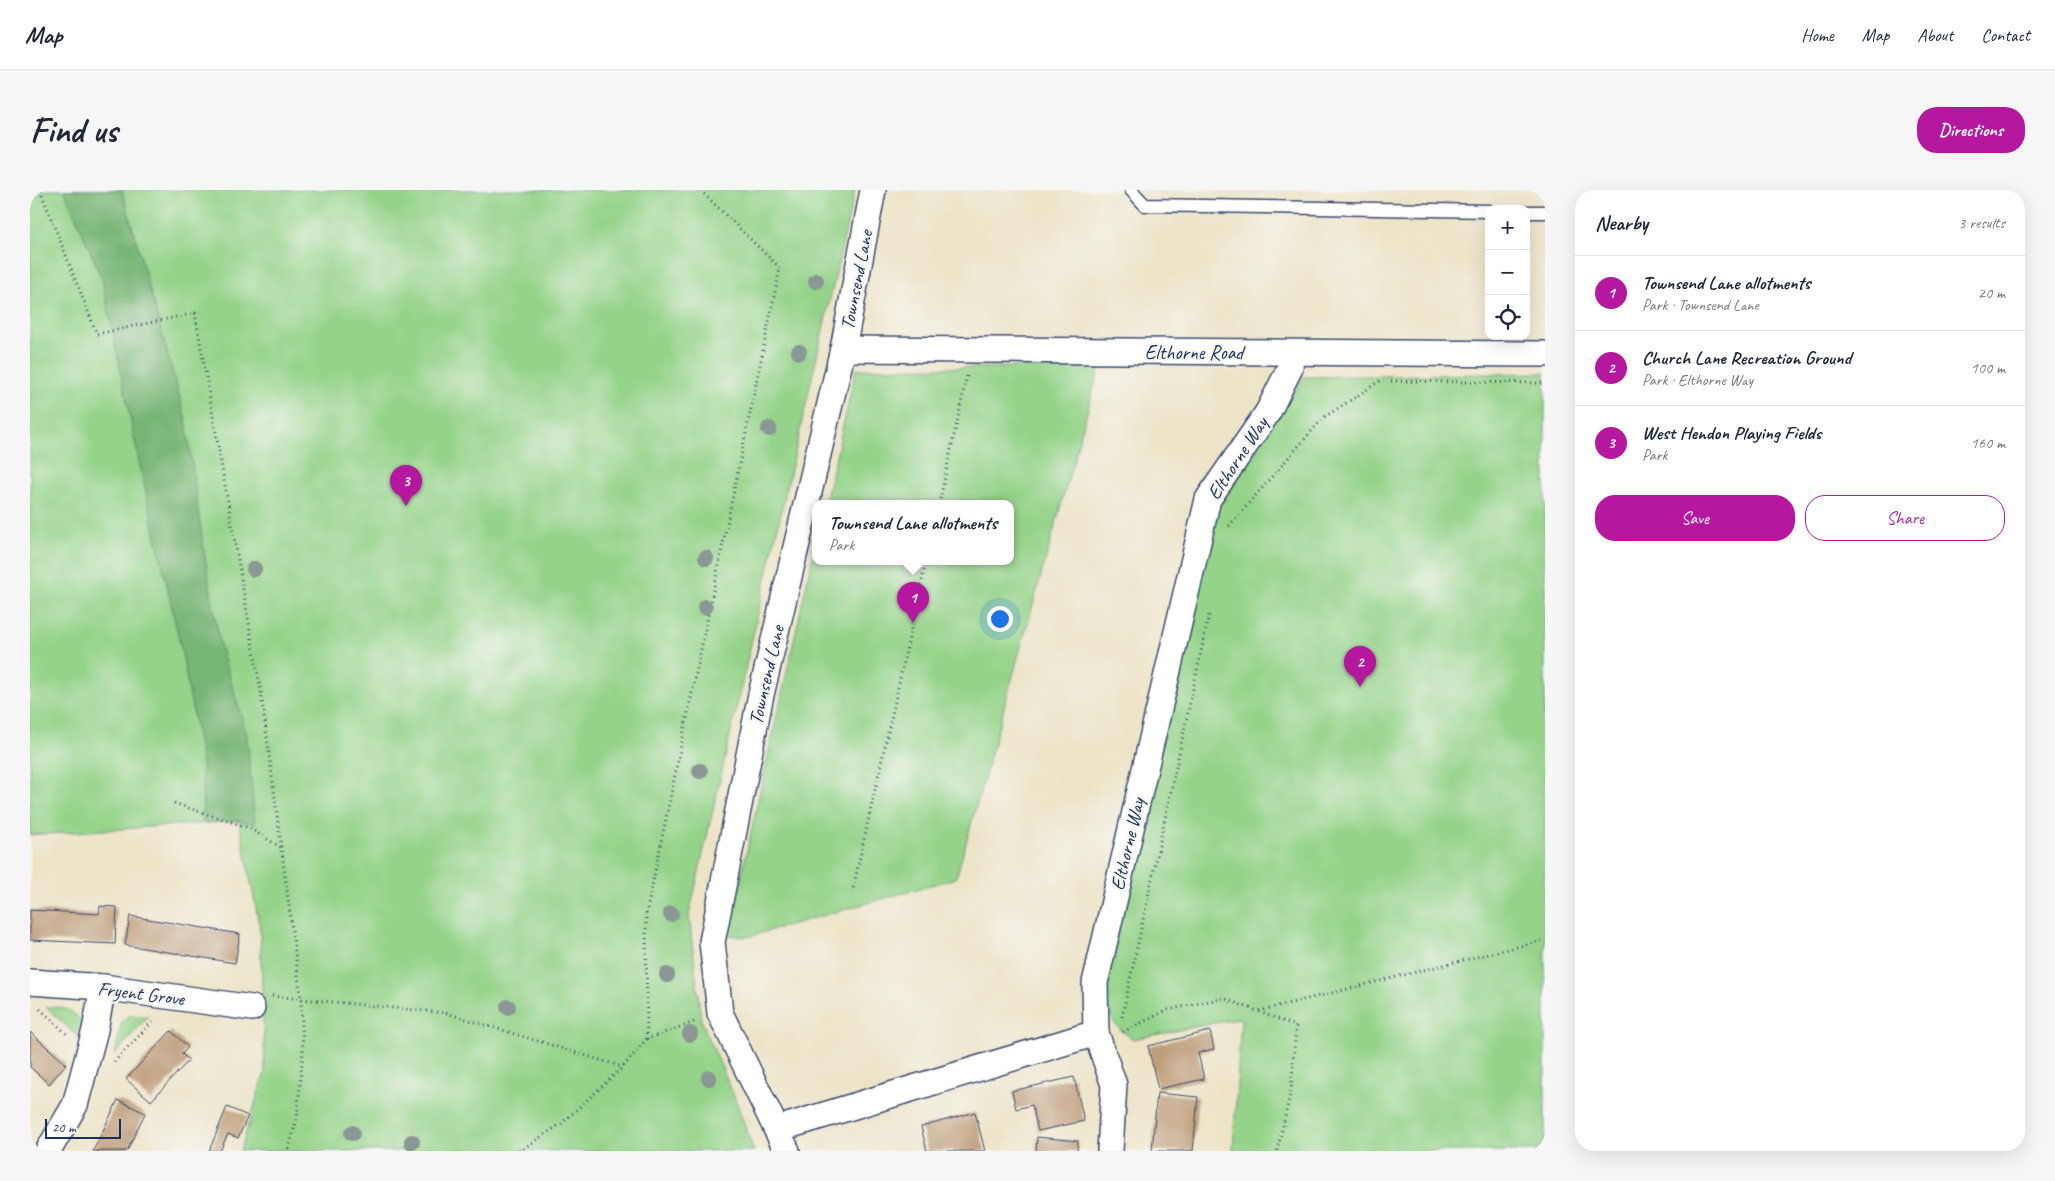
<!DOCTYPE html>
<html lang="en">
<head>
<meta charset="utf-8">
<style>
  body { margin:0; font-family:Caveat,sans-serif; background:#f6f6f7; color:#1f2937 }
  .controls { position:absolute; right:15px; top:15px; display:grid; overflow:hidden; border-radius:10px; box-shadow:0 5px 20px #0002 }
  .controls button { width:45px; height:45px; display:grid; place-items:center; padding:0; border:0; border-bottom:1px solid #e0e1e3; background:#fff; color:#1f2937; font:25px sans-serif }
  .scale { position:absolute; left:15px; bottom:12px; width:76px; box-sizing:border-box; padding-left:5px; border:2px solid #1b2f5e; border-top:0; font-size:14px; line-height:18px; white-space:nowrap; color:#1b2f5e; -webkit-text-stroke:4px #f6f6f2; paint-order:stroke }
  .you { position:absolute; left:969px; top:428px; width:18px; height:18px; margin:-12px; border:4px solid #fff; border-radius:50%; background:#1a73e8; box-shadow:0 0 0 8px #1a73e833 }
  .badge { display:grid; place-items:center; width:32px; height:32px; border-radius:50%; background:#b5179e; color:#fff; font-size:16px; font-weight:700 }
  .pin { position:absolute; translate:-50% -41px; filter:drop-shadow(0 1px 2px #0008) }
  .pin::after { content:''; position:absolute; top:26px; width:18px; height:15px; background:inherit; clip-path:polygon(0 0,100% 0,50% 100%) }
  .popup { position:absolute; left:782px; top:310px; width:202px; height:65px; box-sizing:border-box; display:grid; place-content:center; border-radius:10px; background:#fff; filter:drop-shadow(0 1px 4px #0005); font-size:16px; white-space:nowrap; color:#747a83 }
  .popup b { font-size:19px; color:#1f2937 }
  .popup::after { content:''; position:absolute; left:50%; top:100%; margin-left:-10px; border:10px solid transparent; border-top-color:#fff }
  .list { margin:0; padding:0; list-style:none }
  h2 { display:flex; justify-content:space-between; align-items:center; height:65px; margin:0; padding:0 20px; font-size:21px }
  h2 small { font-size:16px; font-weight:400; color:#747a83 }
  .list li { display:grid; grid-template-columns:32px 1fr auto; gap:15px; align-items:center; box-sizing:border-box; height:75px; padding:0 20px; border-top:1px solid #e0e1e3 }
  .list b { display:block; font-size:19px; white-space:nowrap }
  .list p { margin:0; font-size:16px; white-space:nowrap; color:#747a83 }
  .list em { font-size:16px; font-style:normal; color:#747a83 }
  .actions { display:flex; gap:10px; padding:15px 20px }
  .actions a { flex:1; padding:11px 0; border:1px solid #b5179e; border-radius:20px; text-align:center; font-size:18px; color:#b5179e }
  .actions .main { background:#b5179e; color:#fff }
  .icon { flex:none; width:28px; height:28px; fill:none; stroke:currentColor; stroke-width:2; stroke-linecap:round; stroke-linejoin:round }
  .map { position:relative; flex:none; width:1515px; height:961px; overflow:hidden; border-radius:20px }
  header { display:flex; align-items:center; gap:30px; box-sizing:border-box; height:70px; padding:0 25px; background:#fff; border-bottom:1px solid #e0e1e3 }
  header strong { font-size:24px }
  nav { display:flex; gap:28px; margin-inline-start:auto; font-size:18px }
  .intro { display:flex; align-items:center; justify-content:space-between; box-sizing:border-box; height:120px; padding:0 30px }
  h1 { margin:0; font-size:35px }
  .button { padding:12px 22px; border-radius:20px; background:#b5179e; color:#fff; font-size:18px; font-weight:700 }
  main { display:flex; gap:30px; padding:0 30px }
  aside { flex:1; background:#fff; border-radius:20px; box-shadow:0 5px 20px #0002 }
  .map>svg:first-child { display:block }
  .green { fill:#94d389; stroke:#588174 }
  .forest { fill:#77b575; stroke:#49726a }
  .building { fill:#bf9e7c }
  .lines { fill:none; stroke-linecap:round; stroke-linejoin:round }
  .lane-casing { stroke:#3a4a6e; stroke-width:15 }
  .street-casing { stroke:#3a4a6e; stroke-width:28 }
  .path { stroke:#3a4a6e; stroke-width:3; stroke-dasharray:1 4; stroke-linecap:butt }
  .lane { stroke:#fff; stroke-width:12 }
  .street { stroke:#fff; stroke-width:25 }
  .tree { fill:#8a9794 }
  .labels { text-anchor:middle; stroke-width:4.5; stroke-linejoin:round; paint-order:stroke }
  .street-label { font-size:20px; fill:#1b2f5e; stroke:#f6f6f2 }
</style>
</head>
<body>
<header>
<strong>Map</strong>
<nav><a>Home</a><a>Map</a><a>About</a><a>Contact</a></nav>
</header>
<div class="intro"><h1>Find us</h1><a class="button">Directions</a></div>
<main>
<div class="map">
<svg width="1515" height="961" viewBox="0 0 1515 961">
  <rect width="100%" height="100%" fill="#f6f6f2"/>
  <filter id="ink" filterUnits="userSpaceOnUse"><feTurbulence type="fractalNoise" baseFrequency=".02" numOctaves="2"/><feDisplacementMap in="SourceGraphic" scale="10" xChannelSelector="R" yChannelSelector="G"/><feConvolveMatrix kernelMatrix="1 2 1 2 8 2 1 2 1" color-interpolation-filters="sRGB"/></filter>
  <filter id="wash" filterUnits="userSpaceOnUse"><feTurbulence type="fractalNoise" baseFrequency=".0096" numOctaves="4" result="noise"/><feDisplacementMap in="SourceGraphic" scale="20" xChannelSelector="R" yChannelSelector="G"/><feGaussianBlur stdDeviation="1.12" result="paint"/><feColorMatrix in="noise" values="0 0 0 0 0 0 0 0 0 0 0 0 0 0 0 0 0 1.4 0 .05"/><feComposite in="paint" operator="in"/></filter>
  <g filter="url(#wash)">
    <rect width="100%" height="100%" fill="#ede4c8"/>
    <g class="green">
      <path d="M0,0H825L659,725L671,830L703,903L724,961H210L235,882L230,739L209,631L0,645Z"/>
      <path d="M1070,176L926,688L717,747L698,745L785,356L786,372H980V314H795L826,179Z"/>
      <path d="M1515,183V961H1203L1211,828L1103,849C1081,835 1080,827 1074,802L1185,323L1274,187Z"/>
      <path d="M16,817C35,817 41,819 53,833L51,850Z"/>
      <path d="M101,825L118,826L85,864L92,831Z"/>
    </g>
    <path class="forest" d="M34,0H92L156,230L173,356L190,455L217,545L225,634L209,631L173,633L172,573L152,463L108,267L72,89Z"/>
    <g id="blocks">
      <g class="building">
        <path d="M70,716L87,717L85,754L0,750V720L69,724Z"/>
        <path d="M100,726L210,744L205,773L95,755Z"/>
        <path d="M141,841L158,857L152,864L159,870L121,911L96,889Z"/>
        <path d="M1180,841L1184,859L1168,863L1174,889L1128,899L1118,856Z"/>
        <path d="M0,842L36,874L19,894L0,877Z"/>
        <path d="M1044,887L1054,931L1008,941L1002,915L986,919L982,901Z"/>
        <path d="M1127,903L1168,907L1163,961H1122Z"/>
        <path d="M88,910L115,923L97,961H63Z"/>
        <path d="M197,917L218,926L208,948L198,944L190,961H179Z"/>
        <path d="M945,922L955,961H897L891,937Z"/>
        <path d="M1007,947L1048,951L1047,961H1006Z"/>
      </g>
    </g>
  </g>
  <g filter="url(#ink)">
    <use href="#blocks" fill-opacity="0" stroke="#3a4a6e" stroke-width="1"/>
    <g class="lines">
      <defs>
        <g id="lane">
          <path d="M1101,0L1115,15L1459,21"/>
          <path d="M1496,22H1515"/>
        </g>
        <g id="street">
          <path d="M813,159L1515,164"/>
          <path d="M0,792L73,797L222,818"/>
          <path d="M1066,843L1084,895L1080,961"/>
          <path d="M748,939L1066,843L1065,793L1178,309L1238,222L1260,178L1261,163"/>
          <path d="M18,961L45,915L65,840L73,797"/>
          <path d="M757,961L690,823L682,752L730,509L813,159L843,0"/>
        </g>
      </defs>
      <use href="#lane" class="lane-casing"/>
      <use href="#street" class="street-casing"/>
      <g class="path">
        <path d="M10,0L67,144L165,123L231,502L271,808L273,861L267,928L258,961"/>
        <path d="M1361,191L1515,193"/>
        <path d="M909,314L937,186"/>
        <path d="M1199,336L1293,228L1350,191H1354"/>
        <path d="M144,613L219,638L252,658"/>
        <path d="M822,703L896,372"/>
        <path d="M242,806L416,823L593,877"/>
        <path d="M10,819L38,845"/>
        <path d="M1229,821L1515,750"/>
        <path d="M1092,827L1179,425"/>
        <path d="M1093,842L1137,820L1193,808L1266,836L1261,901L1247,961"/>
        <path d="M617,849L616,725L750,78L670,0"/>
        <path d="M84,872L124,830"/>
        <path d="M489,961L531,934L593,877L617,849L667,831"/>
      </g>
      <use href="#lane" class="lane"/>
      <use href="#street" class="street"/>
    </g>
    <g class="tree">
      <circle cx="786" cy="91" r="8"/>
      <circle cx="769" cy="162" r="8"/>
      <circle cx="739" cy="239" r="8"/>
      <circle cx="676" cy="368" r="8"/>
      <circle cx="224" cy="379" r="8"/>
      <circle cx="675" cy="417" r="8"/>
      <circle cx="670" cy="581" r="8"/>
      <circle cx="641" cy="724" r="8"/>
      <circle cx="637" cy="785" r="8"/>
      <circle cx="478" cy="817" r="8"/>
      <circle cx="660" cy="844" r="8"/>
      <circle cx="679" cy="888" r="8"/>
      <circle cx="322" cy="943" r="8"/>
      <circle cx="382" cy="952" r="8"/>
    </g>
  </g>
  <g class="labels">
    <g class="street-label">
      <text transform="translate(826 90) rotate(-79)" y="7">Townsend Lane</text>
      <text x="1164" y="169">Elthorne Road</text>
      <text transform="translate(1207 268) rotate(-57)" y="7">Elthorne Way</text>
      <text transform="translate(736 485) rotate(-77)" y="7">Townsend Lane</text>
      <text transform="translate(1097 654) rotate(-77)" y="7">Elthorne Way</text>
      <text transform="translate(111 803) rotate(7)" y="7">Fryent Grove</text>
    </g>
  </g>
</svg>
<div class="controls">
<button>+</button>
<button>−</button>
<button><svg class="icon" aria-label="locate" viewBox="0 0 24 24"><circle cx="12" cy="12" r="6"/><path d="M12 2v4M12 18v4M2 12h4M18 12h4"/></svg></button>
</div>
<div class="scale">20 m</div>
<div class="you"></div>
<div class="pin badge" style="left:883px;top:433px">1</div>
<div class="popup"><b>Townsend Lane allotments</b>Park</div>
<div class="pin badge" style="left:1330px;top:497px">2</div>
<div class="pin badge" style="left:376px;top:316px">3</div>
</div>
<aside>
<h2>Nearby<small>3 results</small></h2>
<ul class="list">
<li><span class="badge">1</span><div><b>Townsend Lane allotments</b><p>Park · Townsend Lane</p></div><em>20 m</em></li>
<li><span class="badge">2</span><div><b>Church Lane Recreation Ground</b><p>Park · Elthorne Way</p></div><em>100 m</em></li>
<li><span class="badge">3</span><div><b>West Hendon Playing Fields</b><p>Park</p></div><em>160 m</em></li>
</ul>
<div class="actions"><a class="main">Save</a><a>Share</a></div>
</aside>
</main>
</body>
</html>
